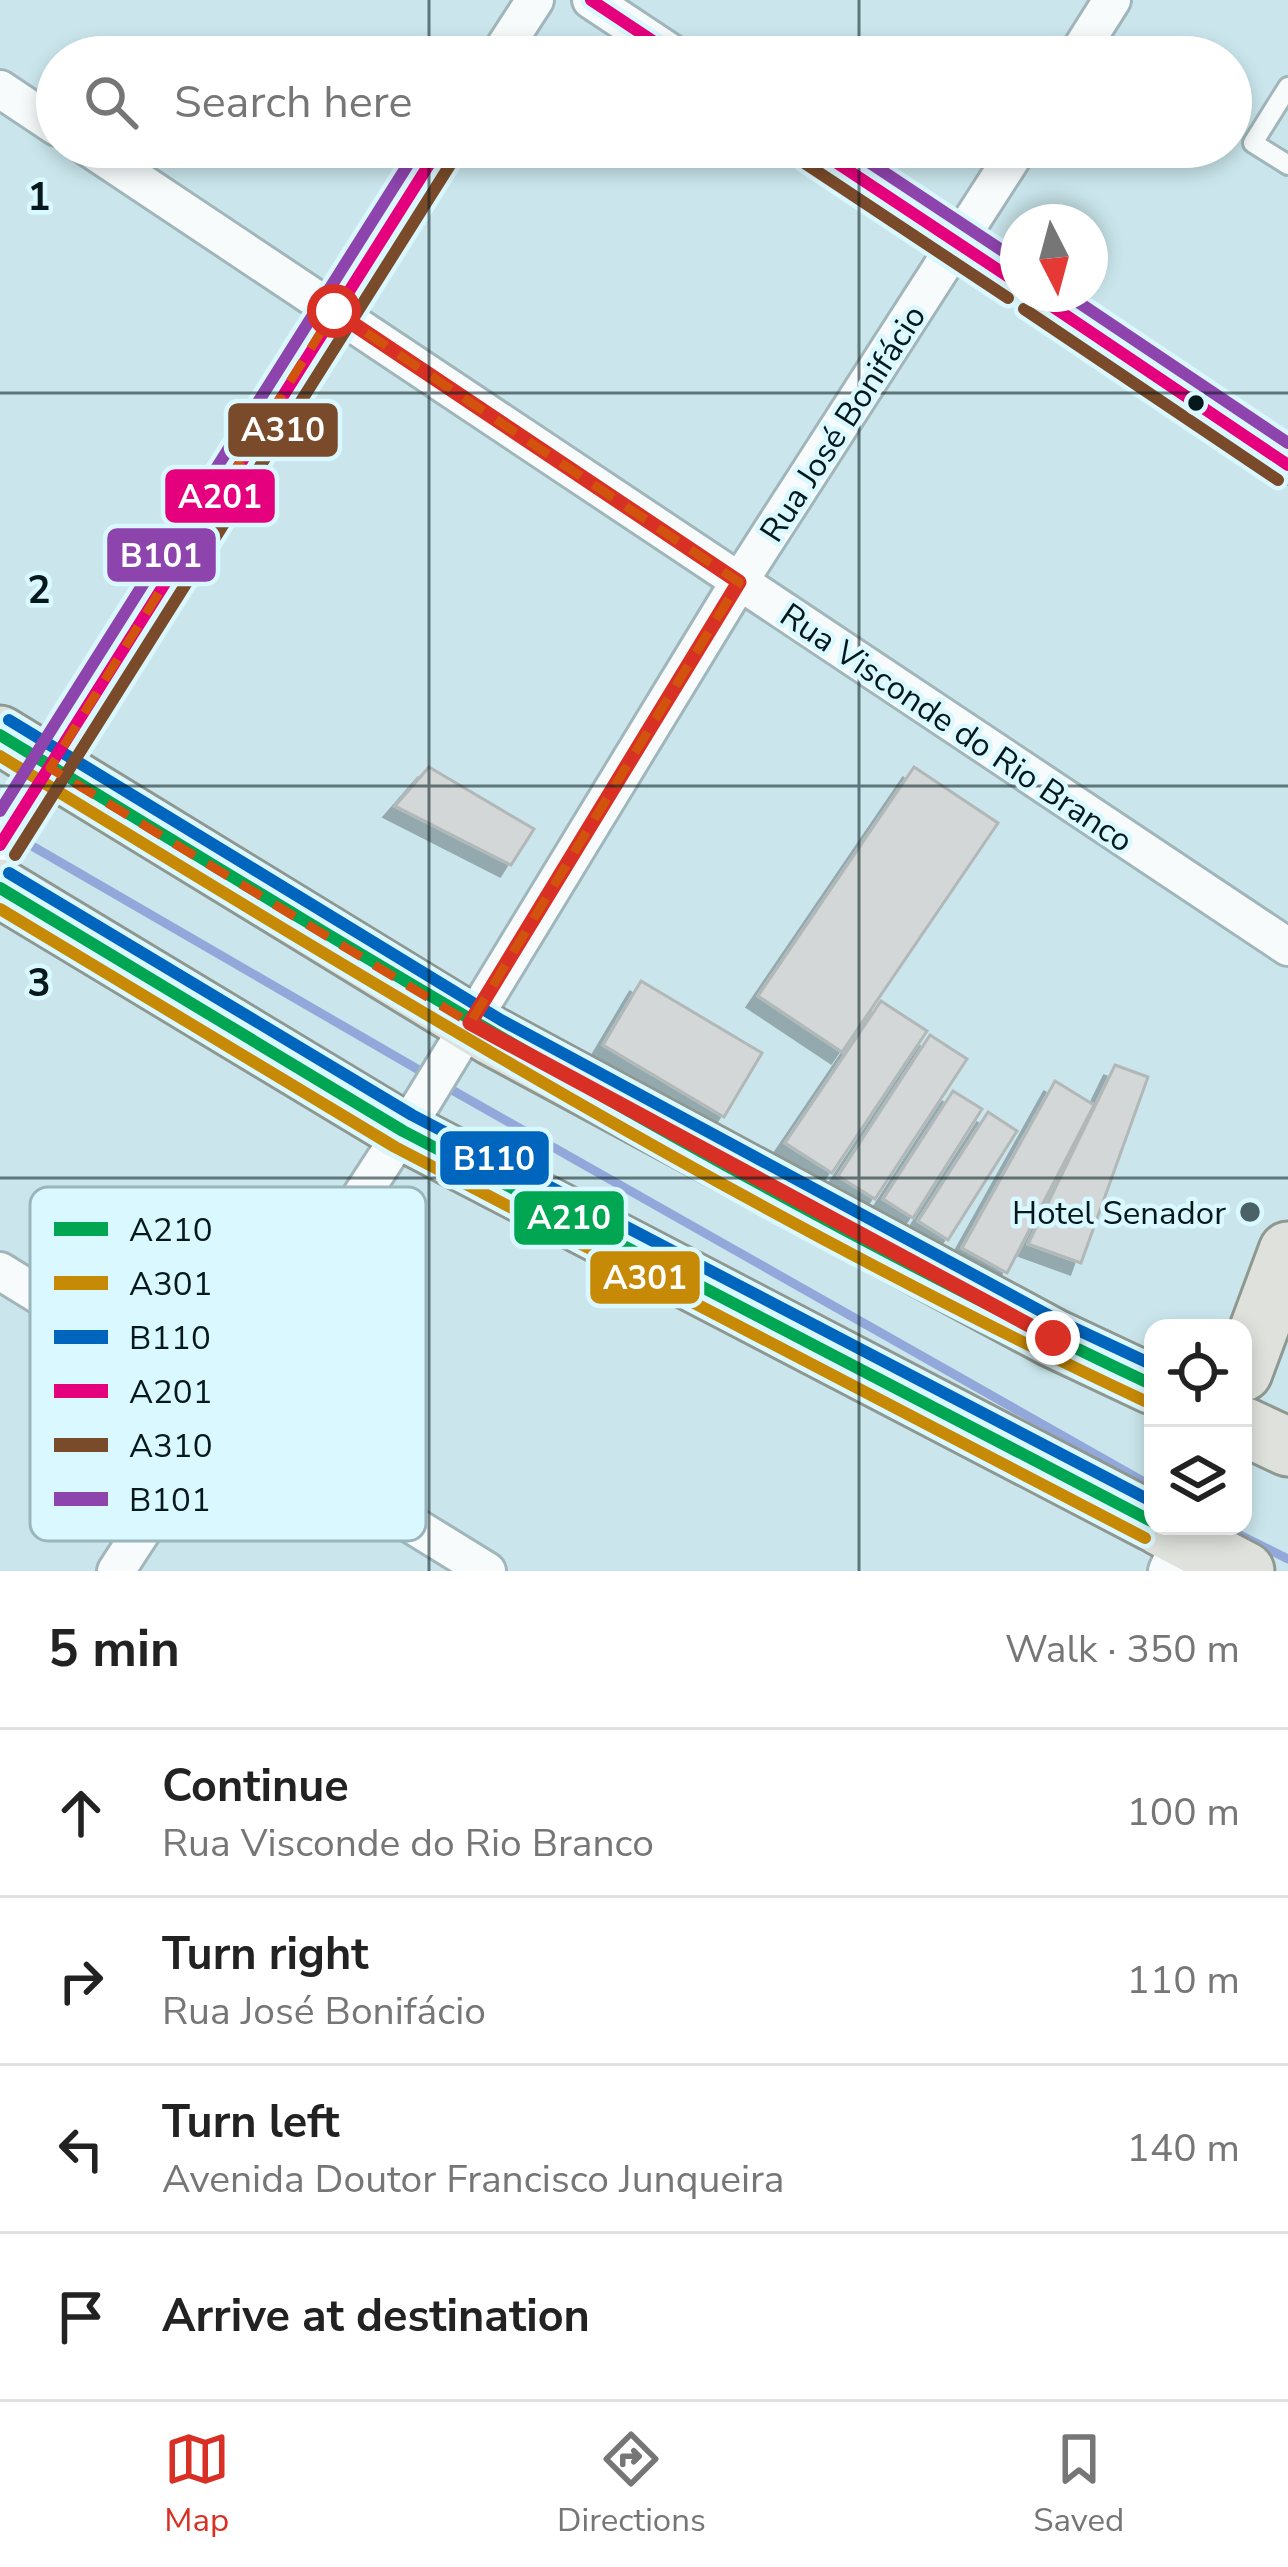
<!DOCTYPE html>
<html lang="en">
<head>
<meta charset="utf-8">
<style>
  body { margin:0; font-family:"Nunito Sans",sans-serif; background:#f6f6f6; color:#222 }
  .controls { position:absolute; right:36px; bottom:36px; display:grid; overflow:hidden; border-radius:24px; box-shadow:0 6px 18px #0003 }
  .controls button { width:108px; height:108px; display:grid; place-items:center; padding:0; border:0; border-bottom:3px solid #e0e0e0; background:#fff; color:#222; font:60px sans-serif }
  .compass { position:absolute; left:1000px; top:204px; width:108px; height:108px; border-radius:50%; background:#fff; box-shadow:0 6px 18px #0003; rotate:174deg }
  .stop { position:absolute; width:36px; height:36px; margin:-27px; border:9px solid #d93025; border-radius:50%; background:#fff }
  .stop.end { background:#d93025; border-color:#fff; box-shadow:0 3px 12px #0008 }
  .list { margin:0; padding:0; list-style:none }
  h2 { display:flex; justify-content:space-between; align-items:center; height:156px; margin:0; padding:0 48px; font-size:51px }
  h2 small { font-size:39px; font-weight:400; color:#767676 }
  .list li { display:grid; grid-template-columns:78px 1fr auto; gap:36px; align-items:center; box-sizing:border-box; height:168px; padding:0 48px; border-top:3px solid #e0e0e0 }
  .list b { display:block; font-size:45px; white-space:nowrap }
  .list p { margin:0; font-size:39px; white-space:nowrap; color:#767676 }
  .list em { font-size:39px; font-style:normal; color:#767676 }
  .icon { flex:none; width:66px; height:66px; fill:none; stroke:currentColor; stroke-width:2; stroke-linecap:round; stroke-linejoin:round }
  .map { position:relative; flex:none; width:1288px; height:1571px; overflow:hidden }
  .search { position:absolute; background:#fff; box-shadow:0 6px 18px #0003; left:36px; right:36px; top:36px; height:132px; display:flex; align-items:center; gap:30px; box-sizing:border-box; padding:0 42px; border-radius:66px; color:#767676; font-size:45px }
  .sheet { height:828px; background:#fff }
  nav { display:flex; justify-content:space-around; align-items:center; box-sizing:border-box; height:168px; border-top:3px solid #e0e0e0; background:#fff; font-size:33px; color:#767676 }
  nav a { display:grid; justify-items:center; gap:6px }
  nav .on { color:#d93025 }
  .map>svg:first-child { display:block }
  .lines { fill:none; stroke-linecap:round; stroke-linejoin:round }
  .stream { stroke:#92a8da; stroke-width:9 }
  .building { fill:#d3d7d8; stroke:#b2b7b8; stroke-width:3; filter:url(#shadow) }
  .service-casing { stroke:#a0b6ba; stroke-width:24 }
  .minor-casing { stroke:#a0b6ba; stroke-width:42 }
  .tertiary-casing { stroke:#a0b6ba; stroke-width:51 }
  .primary-casing { stroke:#8e9891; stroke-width:63 }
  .service { stroke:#f7fbfc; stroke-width:18 }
  .minor { stroke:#f7fbfc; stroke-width:36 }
  .tertiary { stroke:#f7fbfc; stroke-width:45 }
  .primary { stroke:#dee1dc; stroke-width:57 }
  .bus-1-casing { stroke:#daf8ff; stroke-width:21 }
  .bus-2-casing { stroke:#daf8ff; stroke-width:21 }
  .bus-3-casing { stroke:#daf8ff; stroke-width:21 }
  .bus-4-casing { stroke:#daf8ff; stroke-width:21 }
  .bus-5-casing { stroke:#daf8ff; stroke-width:21 }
  .bus-6-casing { stroke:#daf8ff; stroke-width:21 }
  .bus-1 { stroke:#00a651; stroke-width:12 }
  .bus-2 { stroke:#c78a06; stroke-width:12 }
  .bus-3 { stroke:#0065bd; stroke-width:12 }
  .bus-4 { stroke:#e5007d; stroke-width:12 }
  .bus-5 { stroke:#7a4b2a; stroke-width:12 }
  .bus-6 { stroke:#8e44ad; stroke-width:12 }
  .route { stroke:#d93025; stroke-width:15 }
  .marked { fill:none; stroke:#d1530e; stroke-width:9; stroke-dasharray:24 15; stroke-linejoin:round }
  .grid { fill:none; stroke:#05191d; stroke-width:3; stroke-opacity:0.55 }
  .bus-dot { fill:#05191d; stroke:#daf8ff; stroke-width:4.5 }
  .poi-dot { fill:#4a6165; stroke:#daf8ff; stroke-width:4.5 }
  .labels { text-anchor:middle; stroke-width:9; stroke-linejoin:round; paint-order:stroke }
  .street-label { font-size:33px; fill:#05191d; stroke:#daf8ff }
  .poi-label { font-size:33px; fill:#05191d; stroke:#daf8ff; text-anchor:end }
  .key { fill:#daf8ff; stroke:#9ab5bb; stroke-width:3 }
  .key-label { font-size:33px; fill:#05191d }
  .grid-label { font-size:39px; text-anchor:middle; font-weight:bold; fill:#05191d; stroke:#daf8ff; stroke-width:9; stroke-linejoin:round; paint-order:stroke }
  .line-badge { stroke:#daf8ff; stroke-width:4.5 }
  .badge-label { font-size:33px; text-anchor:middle; font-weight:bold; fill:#fff }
</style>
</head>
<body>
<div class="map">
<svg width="1288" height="1571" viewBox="0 0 1288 1571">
  <defs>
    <filter id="shadow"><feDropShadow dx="-11" dy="11" stdDeviation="0" flood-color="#0004"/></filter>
  </defs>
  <rect width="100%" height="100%" fill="#cae6ec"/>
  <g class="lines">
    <g class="stream">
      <path d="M20,839L431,1077"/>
      <path d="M445,1086L1153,1487"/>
      <path d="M1222,1526L1288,1559"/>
    </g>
  </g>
  <g class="building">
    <path d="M429,767L534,829L511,865L395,806Z"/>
    <path d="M914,767L998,823L842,1052L758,996Z"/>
    <path d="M641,981L762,1053L724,1117L603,1045Z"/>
    <path d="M881,1001L927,1031L832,1173L785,1143Z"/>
    <path d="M930,1035L967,1059L875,1199L838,1176Z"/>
    <path d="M1115,1065L1148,1077L1081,1263L1028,1244Z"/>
    <path d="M1055,1081L1094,1105L1007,1273L962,1248Z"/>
    <path d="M953,1091L982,1109L913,1218L883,1199Z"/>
    <path d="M988,1112L1017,1131L948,1240L918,1221Z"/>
  </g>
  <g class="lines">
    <defs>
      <path id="service" d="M1288,87L1253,143L1288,165"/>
      <g id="minor">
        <path d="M591,0L677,57"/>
        <path d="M498,57L535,0"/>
        <path d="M1076,57L1112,0"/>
        <path d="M0,89L57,127"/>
        <path d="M88,147L1288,947"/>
        <path d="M813,147L1018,283"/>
        <path d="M1034,294L1288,465"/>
        <path d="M50,768L440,147"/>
        <path d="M0,1271L487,1571"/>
        <path d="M116,1571L423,1101L739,582L1019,147"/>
        <path d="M1167,1571L1181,1537"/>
      </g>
      <path id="tertiary" d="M0,845L50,768"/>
      <g id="primary">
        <path d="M0,735L492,1036L1053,1338L1153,1385"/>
        <path d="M0,888L403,1131L1153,1522"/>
        <path d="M1243,1372L1288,1251"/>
        <path d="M1243,1426L1288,1447"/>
        <path d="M1160,1526L1245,1571"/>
      </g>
    </defs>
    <use href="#service" class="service-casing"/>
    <use href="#minor" class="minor-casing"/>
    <use href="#tertiary" class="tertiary-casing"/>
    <use href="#primary" class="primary-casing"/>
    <use href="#service" class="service"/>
    <use href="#minor" class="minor"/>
    <use href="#tertiary" class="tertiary"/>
    <use href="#primary" class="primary"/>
    <defs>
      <g id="bus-1">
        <path d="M0,735C376,965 753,1197 1153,1385"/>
        <path d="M0,888L403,1131L1153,1522"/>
      </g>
      <g id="bus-2">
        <path d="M0,756C374,985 748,1215 1145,1401"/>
        <path d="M0,909L395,1147L1145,1538"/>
      </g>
      <g id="bus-3">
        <path d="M9,720L501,1020L1061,1322L1153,1365"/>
        <path d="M9,873L412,1115L1153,1502"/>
      </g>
      <g id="bus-4">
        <path d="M591,0L677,57"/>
        <path d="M813,147L1018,283"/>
        <path d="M1034,294L1288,465"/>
        <path d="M0,845L440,147"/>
      </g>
      <g id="bus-5">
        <path d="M803,162L1008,298"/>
        <path d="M1024,309L1278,480"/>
        <path d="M15,855L455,157"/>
      </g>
      <g id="bus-6">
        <path d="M846,147L1018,261"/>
        <path d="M1066,294L1288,443"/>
        <path d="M0,811L419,147"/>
      </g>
    </defs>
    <use href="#bus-1" class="bus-1-casing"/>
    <use href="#bus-2" class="bus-2-casing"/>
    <use href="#bus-3" class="bus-3-casing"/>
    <use href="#bus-4" class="bus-4-casing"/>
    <use href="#bus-5" class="bus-5-casing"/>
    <use href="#bus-6" class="bus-6-casing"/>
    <use href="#bus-1" class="bus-1"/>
    <use href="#bus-2" class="bus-2"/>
    <use href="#bus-3" class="bus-3"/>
    <use href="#bus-4" class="bus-4"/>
    <use href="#bus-5" class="bus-5"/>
    <use href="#bus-6" class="bus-6"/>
  </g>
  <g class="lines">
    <path class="route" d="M334,311L739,582L470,1023L1053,1338"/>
  </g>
  <path class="marked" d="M334,311L739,582L470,1023L50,768Z"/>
  <path class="grid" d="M429,0V57M859,0V57M429,147V1571M859,147V1571M0,393H1288M0,786H1288M0,1178H1288"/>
  <circle class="bus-dot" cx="1196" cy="403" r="10"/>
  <circle class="poi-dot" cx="1250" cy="1212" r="12"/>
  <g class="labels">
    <g class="street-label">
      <text transform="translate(842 423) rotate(-57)" y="12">Rua José Bonifácio</text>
      <text transform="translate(957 727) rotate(34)" y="12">Rua Visconde do Rio Branco</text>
    </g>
    <g class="poi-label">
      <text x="1226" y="1224">Hotel Senador</text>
    </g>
  </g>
  <rect x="30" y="1187" width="396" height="354" rx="18" class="key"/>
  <rect x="54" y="1222" width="54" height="14" fill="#00a651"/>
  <rect x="54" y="1276" width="54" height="14" fill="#c78a06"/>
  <rect x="54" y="1330" width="54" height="14" fill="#0065bd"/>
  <rect x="54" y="1384" width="54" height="14" fill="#e5007d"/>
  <rect x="54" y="1438" width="54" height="14" fill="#7a4b2a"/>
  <rect x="54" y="1492" width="54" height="14" fill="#8e44ad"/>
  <g class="key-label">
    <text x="129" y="1241">A210</text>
    <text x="129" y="1295">A301</text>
    <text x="129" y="1349">B110</text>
    <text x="129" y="1403">A201</text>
    <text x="129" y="1457">A310</text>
    <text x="129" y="1511">B101</text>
  </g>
  <g class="grid-label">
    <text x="39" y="210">1</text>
    <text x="39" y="603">2</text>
    <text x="39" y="996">3</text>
  </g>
  <g class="line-badge">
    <rect x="226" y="401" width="114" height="58" rx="12" fill="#7a4b2a"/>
    <rect x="163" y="467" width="114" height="58" rx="12" fill="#e5007d"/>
    <rect x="105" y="526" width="113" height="58" rx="12" fill="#8e44ad"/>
    <rect x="438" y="1129" width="113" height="58" rx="12" fill="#0065bd"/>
    <rect x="512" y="1189" width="114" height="58" rx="12" fill="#00a651"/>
    <rect x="588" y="1249" width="114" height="57" rx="12" fill="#c78a06"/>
  </g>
  <g class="badge-label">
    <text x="283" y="441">A310</text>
    <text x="220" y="508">A201</text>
    <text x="161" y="567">B101</text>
    <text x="494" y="1170">B110</text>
    <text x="569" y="1229">A210</text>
    <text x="645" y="1289">A301</text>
  </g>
</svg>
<div class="controls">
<button><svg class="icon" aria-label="locate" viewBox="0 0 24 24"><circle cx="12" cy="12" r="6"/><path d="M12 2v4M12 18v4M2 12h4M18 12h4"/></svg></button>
<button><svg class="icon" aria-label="layers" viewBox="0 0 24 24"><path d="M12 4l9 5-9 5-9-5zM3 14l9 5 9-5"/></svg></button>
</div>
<svg class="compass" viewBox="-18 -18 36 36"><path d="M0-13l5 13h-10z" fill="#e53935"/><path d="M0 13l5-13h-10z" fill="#767676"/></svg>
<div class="stop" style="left:334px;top:311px"></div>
<div class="stop end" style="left:1053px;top:1338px"></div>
<div class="search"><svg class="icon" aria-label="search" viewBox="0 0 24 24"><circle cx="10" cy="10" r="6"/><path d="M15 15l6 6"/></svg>Search here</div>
</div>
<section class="sheet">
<h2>5 min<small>Walk · 350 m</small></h2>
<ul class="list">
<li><svg class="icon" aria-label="ahead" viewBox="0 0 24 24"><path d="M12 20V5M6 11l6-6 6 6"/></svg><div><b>Continue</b><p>Rua Visconde do Rio Branco</p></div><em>100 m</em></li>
<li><svg class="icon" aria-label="right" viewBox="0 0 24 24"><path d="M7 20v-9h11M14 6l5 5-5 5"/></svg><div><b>Turn right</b><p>Rua José Bonifácio</p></div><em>110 m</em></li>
<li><svg class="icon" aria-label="left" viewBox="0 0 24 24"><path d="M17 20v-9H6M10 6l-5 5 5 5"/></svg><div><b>Turn left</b><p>Avenida Doutor Francisco Junqueira</p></div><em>140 m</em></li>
<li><svg class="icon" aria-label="arrive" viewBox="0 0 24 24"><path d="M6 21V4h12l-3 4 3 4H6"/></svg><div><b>Arrive at destination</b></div></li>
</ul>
</section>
<nav>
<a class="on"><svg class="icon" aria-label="map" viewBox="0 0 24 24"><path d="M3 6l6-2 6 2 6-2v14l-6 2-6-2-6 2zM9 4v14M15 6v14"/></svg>Map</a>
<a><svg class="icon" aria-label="directions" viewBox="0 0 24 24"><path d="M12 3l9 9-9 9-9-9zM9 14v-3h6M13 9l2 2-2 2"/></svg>Directions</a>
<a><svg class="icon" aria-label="saved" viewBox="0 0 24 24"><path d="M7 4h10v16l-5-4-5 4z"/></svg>Saved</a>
</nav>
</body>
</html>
